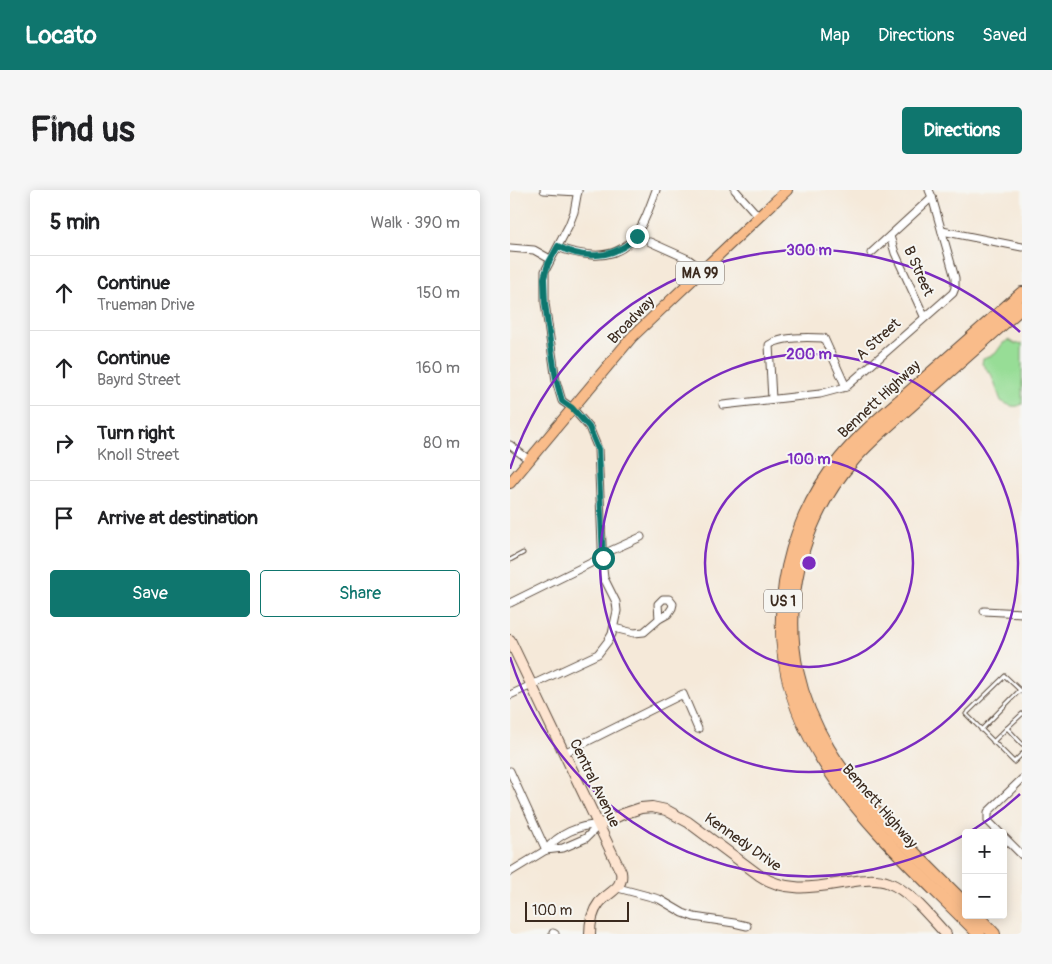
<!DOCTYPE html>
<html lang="en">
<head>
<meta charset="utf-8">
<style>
  body { margin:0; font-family:Pangolin,sans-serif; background:#f6f6f6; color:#202124 }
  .controls { position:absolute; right:15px; bottom:15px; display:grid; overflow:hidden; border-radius:5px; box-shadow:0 2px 12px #0003 }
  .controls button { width:45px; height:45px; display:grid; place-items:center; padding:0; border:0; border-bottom:1px solid #e0e0e0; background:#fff; color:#202124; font:25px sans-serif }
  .scale { position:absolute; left:15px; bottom:12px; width:104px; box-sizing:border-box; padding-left:5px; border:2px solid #3b2a1e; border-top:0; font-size:14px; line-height:18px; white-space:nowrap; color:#3b2a1e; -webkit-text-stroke:4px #f6f6f2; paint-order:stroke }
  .stop { position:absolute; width:15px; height:15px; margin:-11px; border:4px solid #0f766e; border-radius:50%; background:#fff }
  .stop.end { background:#0f766e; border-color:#fff; box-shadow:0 1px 5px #0008 }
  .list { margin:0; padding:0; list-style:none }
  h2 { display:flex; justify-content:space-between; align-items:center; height:65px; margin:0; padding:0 20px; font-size:21px }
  h2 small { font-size:16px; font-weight:400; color:#757577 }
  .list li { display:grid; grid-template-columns:32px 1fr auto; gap:15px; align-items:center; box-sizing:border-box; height:75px; padding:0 20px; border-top:1px solid #e0e0e0 }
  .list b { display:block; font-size:19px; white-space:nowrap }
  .list p { margin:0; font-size:16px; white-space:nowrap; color:#757577 }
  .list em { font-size:16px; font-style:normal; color:#757577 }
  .actions { display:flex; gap:10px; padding:15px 20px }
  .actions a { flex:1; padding:11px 0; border:1px solid #0f766e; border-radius:5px; text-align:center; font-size:18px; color:#0f766e }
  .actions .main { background:#0f766e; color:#fff }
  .icon { flex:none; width:28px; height:28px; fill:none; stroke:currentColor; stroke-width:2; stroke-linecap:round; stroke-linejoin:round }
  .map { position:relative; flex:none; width:512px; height:744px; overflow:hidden; border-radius:5px }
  header { display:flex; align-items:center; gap:30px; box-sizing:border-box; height:70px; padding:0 25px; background:#0f766e; color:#fff }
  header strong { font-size:24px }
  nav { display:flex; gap:28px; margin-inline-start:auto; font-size:18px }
  .intro { display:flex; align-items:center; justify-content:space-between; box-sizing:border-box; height:120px; padding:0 30px }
  h1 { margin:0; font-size:35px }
  .button { padding:12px 22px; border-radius:5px; background:#0f766e; color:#fff; font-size:18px; font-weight:700 }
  main { display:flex; gap:30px; padding:0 30px }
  aside { flex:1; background:#fff; border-radius:5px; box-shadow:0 2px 12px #0003 }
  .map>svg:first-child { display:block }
  .green { fill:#97dd96; stroke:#69845a }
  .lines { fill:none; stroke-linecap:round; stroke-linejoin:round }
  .lane-casing { stroke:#57473a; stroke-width:5 }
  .street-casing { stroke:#57473a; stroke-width:9 }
  .secondary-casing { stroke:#57473a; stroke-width:12 }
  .primary-casing { stroke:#57473a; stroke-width:12 }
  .highway-casing { stroke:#57473a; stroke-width:14 }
  .lane { stroke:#fff; stroke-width:3 }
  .street { stroke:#fff; stroke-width:7 }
  .secondary { stroke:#fde4d0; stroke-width:10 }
  .primary { stroke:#f9bc8a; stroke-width:10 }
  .highway { stroke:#f9bc8a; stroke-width:12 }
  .route { stroke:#0f766e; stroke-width:6 }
  .ring { fill:none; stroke:#7b2cbf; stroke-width:2.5 }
  .labels { text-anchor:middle; stroke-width:4; stroke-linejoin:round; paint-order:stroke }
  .shield { fill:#f6f6f2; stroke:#73675e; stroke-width:1 }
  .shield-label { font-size:14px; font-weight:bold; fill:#3b2a1e }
  .street-label { font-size:15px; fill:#3b2a1e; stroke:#f6f6f2 }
  .centre { fill:#7b2cbf; stroke:#f6f6f2; stroke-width:2.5 }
  .ring-label { font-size:15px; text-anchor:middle; font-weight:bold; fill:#7b2cbf; stroke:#f6f6f2; stroke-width:4; stroke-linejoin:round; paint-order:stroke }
</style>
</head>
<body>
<header>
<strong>Locato</strong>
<nav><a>Map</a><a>Directions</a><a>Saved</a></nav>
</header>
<div class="intro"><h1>Find us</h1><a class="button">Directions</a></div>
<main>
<aside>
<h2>5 min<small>Walk · 390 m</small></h2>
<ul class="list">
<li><svg class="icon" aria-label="ahead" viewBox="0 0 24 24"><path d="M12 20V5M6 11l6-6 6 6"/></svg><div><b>Continue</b><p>Trueman Drive</p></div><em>150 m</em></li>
<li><svg class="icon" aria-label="ahead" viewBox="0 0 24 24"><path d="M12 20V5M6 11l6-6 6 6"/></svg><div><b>Continue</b><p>Bayrd Street</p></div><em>160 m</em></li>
<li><svg class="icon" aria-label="right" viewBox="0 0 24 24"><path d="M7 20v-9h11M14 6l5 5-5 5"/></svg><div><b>Turn right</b><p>Knoll Street</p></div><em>80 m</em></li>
<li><svg class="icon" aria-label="arrive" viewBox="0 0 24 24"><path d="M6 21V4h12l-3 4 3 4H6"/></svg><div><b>Arrive at destination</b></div></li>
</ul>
<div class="actions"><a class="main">Save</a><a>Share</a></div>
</aside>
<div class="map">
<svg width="512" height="744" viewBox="0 0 512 744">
  <rect width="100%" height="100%" fill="#f6f6f2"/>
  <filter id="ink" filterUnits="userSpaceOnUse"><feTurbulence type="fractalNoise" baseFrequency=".02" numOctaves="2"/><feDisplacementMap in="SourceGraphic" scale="10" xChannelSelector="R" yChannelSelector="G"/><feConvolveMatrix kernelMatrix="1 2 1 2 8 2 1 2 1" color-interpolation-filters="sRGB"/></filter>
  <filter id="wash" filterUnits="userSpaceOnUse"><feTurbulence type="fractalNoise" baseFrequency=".0096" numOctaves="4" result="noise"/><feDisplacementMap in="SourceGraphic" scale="20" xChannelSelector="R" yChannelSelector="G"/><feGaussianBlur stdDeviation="1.12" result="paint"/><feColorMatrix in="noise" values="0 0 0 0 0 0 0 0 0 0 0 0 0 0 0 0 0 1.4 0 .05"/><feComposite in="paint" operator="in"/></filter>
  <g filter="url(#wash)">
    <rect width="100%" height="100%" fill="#f5e9d9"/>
    <path class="green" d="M499,150L506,154L512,153V214C505,219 498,215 491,211L481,184L472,174L473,168L485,164L493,153Z"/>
  </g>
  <g filter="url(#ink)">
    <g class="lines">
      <defs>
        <g id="lane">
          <path d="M0,370L13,363"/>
          <path d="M512,502L495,486L456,524L504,572L512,564"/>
          <path d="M512,524L497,538L512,554"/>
          <path d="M471,540L510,500"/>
          <path d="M483,552L497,538"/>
        </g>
        <g id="street">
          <path d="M34,0L68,2"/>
          <path d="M225,0L249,27"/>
          <path d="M432,41L512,57"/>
          <path d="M380,46L385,63L414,126"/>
          <path d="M140,52L178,69L193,80"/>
          <path d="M48,57C59,62 70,64 82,65C124,68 134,32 146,0"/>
          <path d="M0,58L24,60L40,69"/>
          <path d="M361,63L422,7"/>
          <path d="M262,209L259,155C272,146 299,147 314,148L336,197"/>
          <path d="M213,215L310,204L336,197L443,103L445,98V88L422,7L419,0"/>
          <path d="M0,255L19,270"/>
          <path d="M0,413L93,367L100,361L131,347"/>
          <path d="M474,421L512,423"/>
          <path d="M104,438L124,443L134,442L149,429L158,424L162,418L163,414L159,409H153L148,414L149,429"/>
          <path d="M0,505L88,464L98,451L102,444L107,421L106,412L94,388L93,379L88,259L79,237L62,218L52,211L46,191L35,113V81L59,35L64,22L68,0"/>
          <path d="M54,563L173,504L188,539"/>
          <path d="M0,581L36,660"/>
          <path d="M490,643L478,631V622L512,589"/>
          <path d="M493,646L512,665"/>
          <path d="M36,660C47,645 70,634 89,635"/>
          <path d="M0,682L36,660L53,658L76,648L89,635"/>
          <path d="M108,698L149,709L173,723L184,727L224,733L237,736"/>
          <path d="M43,743L45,744"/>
        </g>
        <g id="secondary">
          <path d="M0,450L111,682C114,699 98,702 89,713C82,722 80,733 80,744"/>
          <path d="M89,635L113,624L131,618L142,617L156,620L178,632L249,685C277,704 307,697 338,692C352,690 366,688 379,693C400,701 421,728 436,744"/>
        </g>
        <path id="primary" d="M0,293L122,147L277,0"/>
        <g id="highway">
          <path d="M456,715C364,622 261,536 286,390C294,345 314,303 344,269C363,247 386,229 407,210C442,179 477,148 512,117"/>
          <path d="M466,725L484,744"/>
          <path d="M469,744C371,644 250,550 275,393C282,348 301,304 330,269C351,243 378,221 403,199C439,167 476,135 512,103"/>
        </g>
      </defs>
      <use href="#lane" class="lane-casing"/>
      <use href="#street" class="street-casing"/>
      <use href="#secondary" class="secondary-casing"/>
      <use href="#primary" class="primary-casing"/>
      <use href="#highway" class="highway-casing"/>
      <use href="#lane" class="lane"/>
      <use href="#street" class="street"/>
      <use href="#secondary" class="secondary"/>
      <use href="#primary" class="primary"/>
      <use href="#highway" class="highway"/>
    </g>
  </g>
  <g class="lines" filter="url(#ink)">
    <path class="route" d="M93,368L88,259L79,237L62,218L52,211L46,189L40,151L35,113L34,88L38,74L48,56C75,71 106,68 127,46"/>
  </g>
  <g class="ring">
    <circle cx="299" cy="373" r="104"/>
    <circle cx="299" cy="373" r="209"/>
    <path d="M510 604A313 313 0 0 1 0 467M0 279A313 313 0 0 1 510 142"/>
  </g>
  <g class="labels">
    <g class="shield">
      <rect x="166" y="71.5" width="48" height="23" rx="4"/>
      <rect x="254" y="399.5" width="38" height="23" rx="4"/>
    </g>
    <g class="shield-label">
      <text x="190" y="88">MA 99</text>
      <text x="273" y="416">US 1</text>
    </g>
    <g class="street-label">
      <text transform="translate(409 81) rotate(66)" y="5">B Street</text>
      <text transform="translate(121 130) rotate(-46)" y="5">Broadway</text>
      <text transform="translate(368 149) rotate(-42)" y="5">A Street</text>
      <text transform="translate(369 209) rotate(-43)" y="5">Bennett Highway</text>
      <text transform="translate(85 593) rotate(64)" y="5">Central Avenue</text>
      <text transform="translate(370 616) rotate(49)" y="5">Bennett Highway</text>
      <text transform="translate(233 652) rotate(35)" y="5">Kennedy Drive</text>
    </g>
  </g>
  <circle cx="299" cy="373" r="8" class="centre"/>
  <g class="ring-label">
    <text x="299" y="65">300 m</text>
    <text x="299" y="169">200 m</text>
    <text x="299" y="274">100 m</text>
  </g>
</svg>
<div class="controls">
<button>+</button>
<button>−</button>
</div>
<div class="scale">100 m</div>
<div class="stop" style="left:93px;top:368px"></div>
<div class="stop end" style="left:127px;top:46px"></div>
</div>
</main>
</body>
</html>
